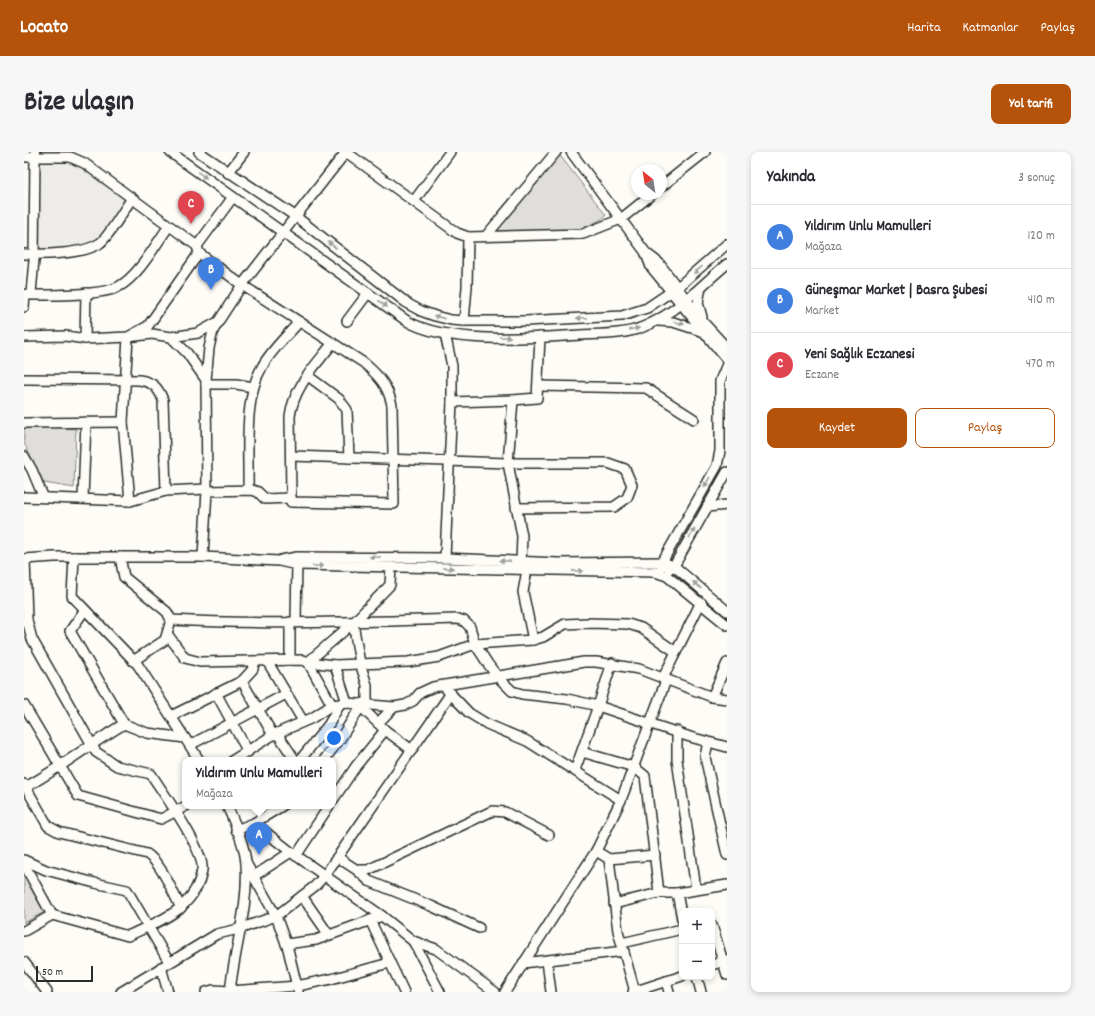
<!DOCTYPE html>
<html lang="tr">
<head>
<meta charset="utf-8">
<style>
  body { margin:0; font-family:Dekko,sans-serif; background:#f7f7f7; color:#2b2b33 }
  .controls { position:absolute; right:12px; bottom:12px; display:grid; overflow:hidden; border-radius:8px; box-shadow:0 2px 6px #0003 }
  .controls button { width:36px; height:36px; display:grid; place-items:center; padding:0; border:0; border-bottom:1px solid #e1e1e2; background:#fff; color:#2b2b33; font:20px sans-serif }
  .compass { position:absolute; left:607px; top:12px; width:36px; height:36px; border-radius:50%; background:#fff; box-shadow:0 2px 6px #0003; rotate:330deg }
  .scale { position:absolute; left:12px; bottom:10px; width:57px; box-sizing:border-box; padding-left:4px; border:2px solid #2b2b2b; border-top:0; font-size:11px; line-height:14px; white-space:nowrap; color:#2b2b2b; -webkit-text-stroke:3px #fdfcf7; paint-order:stroke }
  .you { position:absolute; left:310px; top:586px; width:14px; height:14px; margin:-10px; border:3px solid #fff; border-radius:50%; background:#1a73e8; box-shadow:0 0 0 6px #1a73e833 }
  .badge { display:grid; place-items:center; width:26px; height:26px; border-radius:50%; background:#b45309; color:#fff; font-size:13px; font-weight:700 }
  .pin { position:absolute; translate:-50% -33px; filter:drop-shadow(0 1px 2px #0008) }
  .pin::after { content:''; position:absolute; top:21px; width:14px; height:12px; background:inherit; clip-path:polygon(0 0,100% 0,50% 100%) }
  .popup { position:absolute; left:158px; top:605px; width:154px; height:52px; box-sizing:border-box; display:grid; place-content:center; border-radius:8px; background:#fff; filter:drop-shadow(0 1px 3px #0005); font-size:13px; white-space:nowrap; color:#7c7c81 }
  .popup b { font-size:15px; color:#2b2b33 }
  .popup::after { content:''; position:absolute; left:50%; top:100%; margin-left:-8px; border:8px solid transparent; border-top-color:#fff }
  .list { margin:0; padding:0; list-style:none }
  h2 { display:flex; justify-content:space-between; align-items:center; height:52px; margin:0; padding:0 16px; font-size:17px }
  h2 small { font-size:13px; font-weight:400; color:#7c7c81 }
  .list li { display:grid; grid-template-columns:26px 1fr auto; gap:12px; align-items:center; box-sizing:border-box; height:64px; padding:0 16px; border-top:1px solid #e1e1e2 }
  .list b { display:block; font-size:15px; white-space:nowrap }
  .list p { margin:0; font-size:13px; white-space:nowrap; color:#7c7c81 }
  .list em { font-size:13px; font-style:normal; color:#7c7c81 }
  .actions { display:flex; gap:8px; padding:12px 16px }
  .actions a { flex:1; padding:9px 0; border:1px solid #b45309; border-radius:8px; text-align:center; font-size:14px; color:#b45309 }
  .actions .main { background:#b45309; color:#fff }
  .map { position:relative; flex:none; width:703px; height:840px; overflow:hidden; border-radius:8px }
  header { display:flex; align-items:center; gap:24px; box-sizing:border-box; height:56px; padding:0 20px; background:#b45309; color:#fff }
  header strong { font-size:19px }
  nav { display:flex; gap:22px; margin-inline-start:auto; font-size:14px }
  .intro { display:flex; align-items:center; justify-content:space-between; box-sizing:border-box; height:96px; padding:0 24px }
  h1 { margin:0; font-size:28px }
  .button { padding:10px 18px; border-radius:8px; background:#b45309; color:#fff; font-size:14px; font-weight:700 }
  main { display:flex; gap:24px; padding:0 24px }
  aside { flex:1; background:#fff; border-radius:8px; box-shadow:0 2px 6px #0003 }
  .map>svg:first-child { display:block }
  .built { fill:#edece8 }
  .green { fill:#dfdeda; stroke:#858482 }
  .lines { fill:none; stroke-linecap:round; stroke-linejoin:round }
  .minor-casing { stroke:#2b2b2b; stroke-width:12 }
  .minor { stroke:#fdfcf7; stroke-width:9 }
  .oneway { fill:#9e9e9b }
</style>
</head>
<body>
<header>
<strong>Locato</strong>
<nav><a>Harita</a><a>Katmanlar</a><a>Paylaş</a></nav>
</header>
<div class="intro"><h1>Bize ulaşın</h1><a class="button">Yol tarifi</a></div>
<main>
<div class="map">
<svg width="703" height="840" viewBox="0 0 703 840">
  <rect width="100%" height="100%" fill="#fdfcf7"/>
  <filter id="ink" filterUnits="userSpaceOnUse"><feTurbulence type="fractalNoise" baseFrequency=".025" numOctaves="2"/><feDisplacementMap in="SourceGraphic" scale="8" xChannelSelector="R" yChannelSelector="G"/><feConvolveMatrix kernelMatrix="1 2 1 2 8 2 1 2 1" color-interpolation-filters="sRGB"/></filter>
  <g filter="url(#ink)">
    <path class="built" d="M15,9H50L102,45L75,86L65,92L47,97L17,98L13,93Z"/>
    <g class="green">
      <path d="M534,1L582,63L578,67L558,77L469,81Z"/>
      <path d="M0,273L52,277L50,336L20,331L0,291Z"/>
      <path d="M0,724L20,760L0,771Z"/>
    </g>
    <g class="lines">
      <defs>
        <g id="minor">
          <path d="M146,0L383,169C424,193 509,186 556,183C576,182 600,183 619,175C652,162 676,134 703,112"/>
          <path d="M175,0L271,64L384,152L397,159L411,164L427,168L440,169H501L598,164L623,156L654,135L703,92"/>
          <path d="M322,0L433,81L444,85L559,82L597,67L628,42"/>
          <path d="M547,0L622,101L635,111L679,170L703,196"/>
          <path d="M0,5H46L60,11L173,94L175,101L218,133L340,211C355,224 364,234 368,253L370,352L267,350V346L241,347L234,340L228,338L183,339"/>
          <path d="M204,21L220,0"/>
          <path d="M637,35L681,0"/>
          <path d="M390,49L426,0"/>
          <path d="M462,84L532,0"/>
          <path d="M173,94L209,45"/>
          <path d="M0,102C19,103 61,102 76,91C84,86 101,56 108,46"/>
          <path d="M622,102L627,115L703,208"/>
          <path d="M677,135L674,151L678,165"/>
          <path d="M0,143C21,143 77,144 94,135C114,125 132,92 145,74"/>
          <path d="M0,155L1,143L7,141L10,108L11,0"/>
          <path d="M323,169L344,141"/>
          <path d="M440,169L443,135L444,85"/>
          <path d="M634,169L649,170L677,179"/>
          <path d="M421,182L428,214V250L421,406"/>
          <path d="M0,185L42,184L61,187L104,185L128,182L147,185L163,201L182,228L183,339L179,405"/>
          <path d="M147,185L174,181L194,170"/>
          <path d="M61,187L62,141"/>
          <path d="M284,224L315,247L323,258L325,306"/>
          <path d="M0,227L115,228C129,230 134,235 139,248L142,339"/>
          <path d="M182,228L185,196L189,179L194,170L218,133L322,0"/>
          <path d="M182,232H212L229,235"/>
          <path d="M514,234L622,236L670,267"/>
          <path d="M428,250L489,248"/>
          <path d="M0,271L99,270"/>
          <path d="M0,304L8,318L19,344"/>
          <path d="M267,304L484,311H584L601,317L608,333L603,346L590,355L492,356"/>
          <path d="M224,338C225,301 219,247 238,215C247,198 263,184 275,170"/>
          <path d="M0,345L106,349L142,339L183,337"/>
          <path d="M59,346L62,270"/>
          <path d="M267,346L266,264C270,235 291,214 308,192"/>
          <path d="M106,349L99,270L104,185L124,174L175,101"/>
          <path d="M683,355L703,353"/>
          <path d="M50,405L48,444L114,513L175,608"/>
          <path d="M96,405L100,425L143,460L147,468L141,488L109,509"/>
          <path d="M0,407L30,405H179L255,409L273,413L631,420L643,424L703,473"/>
          <path d="M1,407L3,468"/>
          <path d="M257,408L273,405L421,406L534,411L638,410L650,414L703,459"/>
          <path d="M497,410L498,384L484,311L489,248L513,246L516,185"/>
          <path d="M637,415L638,410L693,314L696,299V229L703,212"/>
          <path d="M645,417L650,414L703,320"/>
          <path d="M503,418L499,440L509,488"/>
          <path d="M60,459L46,479L100,572L123,581L161,586"/>
          <path d="M147,468C243,473 338,470 434,467L440,469L446,475L451,492L464,512L473,524L488,539L498,542L543,547L574,554L666,585L703,595"/>
          <path d="M0,469L3,468L8,487L72,600L93,614L127,622C139,641 181,698 178,718C176,732 168,745 157,755C144,767 120,776 104,784L28,763L0,779"/>
          <path d="M272,470L273,408"/>
          <path d="M329,471L336,511L343,533V552"/>
          <path d="M144,483L161,506L176,510L279,508L284,510L308,553"/>
          <path d="M266,507V470"/>
          <path d="M243,509L279,569"/>
          <path d="M284,510L311,513L384,510L415,505L451,492L509,488L519,485L541,472L563,471L604,472L617,476L652,500"/>
          <path d="M284,510L329,471L366,433L367,415"/>
          <path d="M311,513L323,551"/>
          <path d="M218,529L249,583"/>
          <path d="M423,538L445,561L463,572L503,589L597,648"/>
          <path d="M192,541L224,600"/>
          <path d="M688,545L703,511"/>
          <path d="M0,553L54,644L137,667L162,654"/>
          <path d="M337,555L361,578L388,598"/>
          <path d="M147,564L218,529L229,517L230,510"/>
          <path d="M354,571L370,555"/>
          <path d="M653,579V608L672,737"/>
          <path d="M253,581L271,608"/>
          <path d="M684,590L681,605L703,703"/>
          <path d="M166,593L262,542"/>
          <path d="M558,600L610,615L621,624L635,741H653L703,733"/>
          <path d="M209,608L249,583L288,566L308,553L323,551L370,555L381,553L389,549L396,541L409,535L560,510H572L615,517L688,545L703,547"/>
          <path d="M276,608L305,572L316,552"/>
          <path d="M300,608L316,587L339,551"/>
          <path d="M551,618L574,554L588,511"/>
          <path d="M0,632L24,674L35,680L123,702C137,711 149,741 157,756"/>
          <path d="M0,636C35,617 66,592 100,572"/>
          <path d="M309,648L332,614L361,578"/>
          <path d="M203,654C211,671 221,693 222,712C225,755 210,798 206,840"/>
          <path d="M230,671L267,700L358,764L389,789L412,797L471,840"/>
          <path d="M212,678L230,671L258,654"/>
          <path d="M572,699L585,707L594,779L611,840"/>
          <path d="M272,704L305,654"/>
          <path d="M313,705L333,718H344L468,659L481,660L525,683"/>
          <path d="M585,707L631,703"/>
          <path d="M0,708L22,718L71,731L103,738L145,810"/>
          <path d="M222,711L252,764L264,797L274,839"/>
          <path d="M0,712L28,763"/>
          <path d="M333,718L345,729L407,754L455,776"/>
          <path d="M230,724L267,700"/>
          <path d="M653,741L658,767"/>
          <path d="M278,744L305,783"/>
          <path d="M590,752L635,741"/>
          <path d="M346,768L380,840"/>
          <path d="M688,773L703,823"/>
          <path d="M389,789L416,840"/>
          <path d="M598,791L658,777"/>
          <path d="M262,792L292,788L358,764"/>
          <path d="M523,809L527,840"/>
          <path d="M0,810L23,840"/>
          <path d="M499,811L600,799"/>
          <path d="M688,813L703,808"/>
          <path d="M137,815L144,840"/>
          <path d="M673,825L677,840"/>
          <path d="M642,829L645,840"/>
          <path d="M97,840L193,782L215,777L252,764L291,734L301,723L427,541"/>
          <path d="M182,840L189,838L206,839L273,834L307,827L365,811"/>
          <path d="M481,840L572,699L597,648L641,531L639,526L677,450"/>
          <path d="M609,840L658,824"/>
        </g>
      </defs>
      <use href="#minor" class="minor-casing"/>
      <use href="#minor" class="minor"/>
    </g>
    <defs><path id="oneway-solid" d="M-6-.8H1V-3.2L6.5 0L1 3.2V.8H-6Z"/></defs>
    <g class="oneway">
      <use href="#oneway-solid" transform="translate(178 23) rotate(35)"/>
      <use href="#oneway-solid" transform="translate(308 93) rotate(-142)"/>
      <use href="#oneway-solid" transform="translate(674 118) rotate(139)"/>
      <use href="#oneway-solid" transform="translate(359 152) rotate(36)"/>
      <use href="#oneway-solid" transform="translate(415 165) rotate(-164)"/>
      <use href="#oneway-solid" transform="translate(558 166) rotate(177)"/>
      <use href="#oneway-solid" transform="translate(655 171) rotate(14)"/>
      <use href="#oneway-solid" transform="translate(610 177) rotate(-10)"/>
      <use href="#oneway-solid" transform="translate(481 185)"/>
      <use href="#oneway-solid" transform="translate(683 330) rotate(120)"/>
      <use href="#oneway-solid" transform="translate(668 381) rotate(-61)"/>
      <use href="#oneway-solid" transform="translate(351 405) rotate(-180)"/>
      <use href="#oneway-solid" transform="translate(481 409) rotate(-177)"/>
      <use href="#oneway-solid" transform="translate(294 414) rotate(1)"/>
      <use href="#oneway-solid" transform="translate(424 416) rotate(2)"/>
      <use href="#oneway-solid" transform="translate(554 419) rotate(1)"/>
      <use href="#oneway-solid" transform="translate(673 433) rotate(-140)"/>
    </g>
  </g>
</svg>
<div class="controls">
<button>+</button>
<button>−</button>
</div>
<svg class="compass" viewBox="-18 -18 36 36"><path d="M0-13l5 13h-10z" fill="#e53935"/><path d="M0 13l5-13h-10z" fill="#7c7c81"/></svg>
<div class="scale">50 m</div>
<div class="you"></div>
<div class="pin badge" style="left:235px;top:703px;background:#3f7fe0">A</div>
<div class="popup"><b>Yıldırım Unlu Mamulleri</b>Mağaza</div>
<div class="pin badge" style="left:187px;top:138px;background:#3f7fe0">B</div>
<div class="pin badge" style="left:167px;top:72px;background:#e0444e">C</div>
</div>
<aside>
<h2>Yakında<small>3 sonuç</small></h2>
<ul class="list">
<li><span class="badge" style="background:#3f7fe0">A</span><div><b>Yıldırım Unlu Mamulleri</b><p>Mağaza</p></div><em>120 m</em></li>
<li><span class="badge" style="background:#3f7fe0">B</span><div><b>Güneşmar Market | Basra Şubesi</b><p>Market</p></div><em>410 m</em></li>
<li><span class="badge" style="background:#e0444e">C</span><div><b>Yeni Sağlık Eczanesi</b><p>Eczane</p></div><em>470 m</em></li>
</ul>
<div class="actions"><a class="main">Kaydet</a><a>Paylaş</a></div>
</aside>
</main>
</body>
</html>
